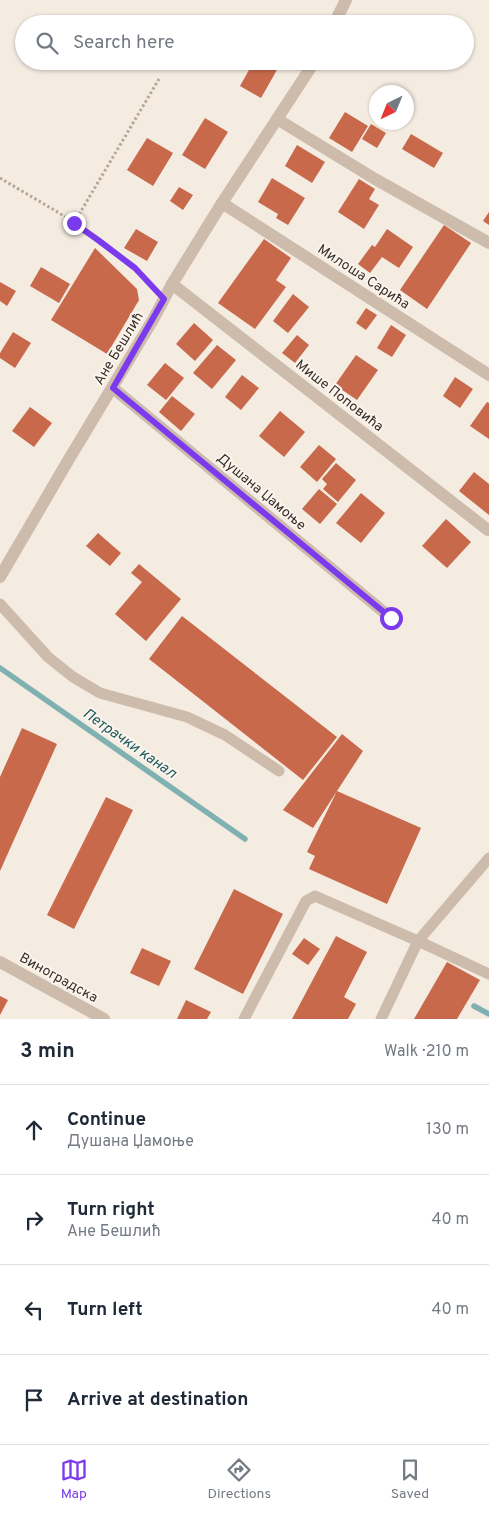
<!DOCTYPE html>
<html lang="en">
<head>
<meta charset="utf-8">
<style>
  body { margin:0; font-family:Overpass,sans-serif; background:#f2f2f3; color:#1f2937 }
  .compass { position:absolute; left:369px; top:85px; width:45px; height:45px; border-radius:50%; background:#fff; box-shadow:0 1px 4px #0004; rotate:223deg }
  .stop { position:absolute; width:15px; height:15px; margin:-11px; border:4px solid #7c3aed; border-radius:50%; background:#fff }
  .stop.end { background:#7c3aed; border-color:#fff; box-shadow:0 1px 5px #0008 }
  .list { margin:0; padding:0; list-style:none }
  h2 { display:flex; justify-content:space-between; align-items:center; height:65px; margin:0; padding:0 20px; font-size:21px }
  h2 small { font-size:16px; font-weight:400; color:#747a83 }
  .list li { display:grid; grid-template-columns:32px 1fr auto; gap:15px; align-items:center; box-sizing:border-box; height:90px; padding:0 20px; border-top:1px solid #e0e1e3 }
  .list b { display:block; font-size:19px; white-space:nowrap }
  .list p { margin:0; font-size:16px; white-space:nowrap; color:#747a83 }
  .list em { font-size:16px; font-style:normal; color:#747a83 }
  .icon { flex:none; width:28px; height:28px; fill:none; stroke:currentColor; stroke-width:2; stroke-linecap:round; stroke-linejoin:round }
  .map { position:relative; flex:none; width:489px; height:1019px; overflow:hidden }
  .search { position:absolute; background:#fff; box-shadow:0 1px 4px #0004; left:15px; right:15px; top:15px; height:55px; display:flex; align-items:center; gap:12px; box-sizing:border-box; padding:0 18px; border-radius:28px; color:#747a83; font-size:19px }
  .sheet { height:425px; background:#fff }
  nav { display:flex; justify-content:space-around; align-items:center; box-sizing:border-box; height:70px; border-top:1px solid #e0e1e3; background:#fff; font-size:14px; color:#747a83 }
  nav a { display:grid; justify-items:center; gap:2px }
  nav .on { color:#7c3aed }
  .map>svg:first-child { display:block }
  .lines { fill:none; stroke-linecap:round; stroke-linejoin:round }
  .stream { stroke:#7fb0b2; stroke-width:5.5 }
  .building { fill:#c8694b }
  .path { stroke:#b9a596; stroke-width:3; stroke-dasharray:2.5 2.5; stroke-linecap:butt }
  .service { stroke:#cdbbac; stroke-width:11 }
  .minor { stroke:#cdbbac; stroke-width:12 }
  .tertiary { stroke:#cdbbac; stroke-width:12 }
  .route { stroke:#7c3aed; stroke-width:6 }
  .labels { text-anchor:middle; stroke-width:4; stroke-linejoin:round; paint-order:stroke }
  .street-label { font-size:14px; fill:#3b302b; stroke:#fbf5ee }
  .water-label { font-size:15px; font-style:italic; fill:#1f5a5e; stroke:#fbf5ee }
</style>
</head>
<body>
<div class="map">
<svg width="489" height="1019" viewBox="0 0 489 1019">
  <rect width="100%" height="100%" fill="#f4ebe1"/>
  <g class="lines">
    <g class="stream">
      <path d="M0,668L245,839"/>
      <path d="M474,1006L489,1014"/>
    </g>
  </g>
  <g class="building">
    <path d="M254,61H282L261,98L240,86Z"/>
    <path d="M345,112L368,126L352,152L329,138Z"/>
    <path d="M205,118L228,132L205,169L182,155Z"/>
    <path d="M371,124L386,133L377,148L362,139Z"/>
    <path d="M411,134L443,153L434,168L402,149Z"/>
    <path d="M147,138L173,153L153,186L127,170Z"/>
    <path d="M297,145L325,162L312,183L285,166Z"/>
    <path d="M272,178L305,198L288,225L276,218L278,214L258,202Z"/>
    <path d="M359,179L375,189L369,199L379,205L364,229L338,212Z"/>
    <path d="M179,187L193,195L183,210L170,201Z"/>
    <path d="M489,212V225L483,221Z"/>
    <path d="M444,225L471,243L427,309L400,290Z"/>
    <path d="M136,229L158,242L147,261L124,248Z"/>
    <path d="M387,229L413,247L399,268L382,257L370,273L358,264L372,245L375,247Z"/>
    <path d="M264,239L291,258L276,280L286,287L255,329L218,303Z"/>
    <path d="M95,248L137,289L139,300L107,354L51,320Z"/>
    <path d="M41,267L70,284L59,303L30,286Z"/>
    <path d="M0,282L16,291L7,306L0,301Z"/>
    <path d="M293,294L309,307L288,333L273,321Z"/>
    <path d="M366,308L377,315L366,330L356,323Z"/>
    <path d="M194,323L213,340L195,361L176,344Z"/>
    <path d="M391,325L406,335L392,357L377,348Z"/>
    <path d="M13,332L31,343L15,368L0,358V353Z"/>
    <path d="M297,335L309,345L295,363L282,353Z"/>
    <path d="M217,345L236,360L212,389L193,373Z"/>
    <path d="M356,355L378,370L357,400L335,385Z"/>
    <path d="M165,363L184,378L166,400L147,385Z"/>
    <path d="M242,375L259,388L241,410L225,397Z"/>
    <path d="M455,377L473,389L460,408L443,396Z"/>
    <path d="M172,396L195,414L181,431L159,412Z"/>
    <path d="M487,402L489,403V439L470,426Z"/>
    <path d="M30,407L52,423L34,447L12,431Z"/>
    <path d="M280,411L305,432L284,457L259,436Z"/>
    <path d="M319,445L336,459L317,482L300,467Z"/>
    <path d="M336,463L356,480L338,502L323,489L327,484L322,479Z"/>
    <path d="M474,472L489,484V515L459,491Z"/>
    <path d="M319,489L337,504L320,524L302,509Z"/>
    <path d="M361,493L385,513L361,543L336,523Z"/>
    <path d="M446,519L471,542L447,568L422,546Z"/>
    <path d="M98,533L121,553L110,566L86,546Z"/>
    <path d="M139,564L181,599L146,641L115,614L142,582L131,573Z"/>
    <path d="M182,616L337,737L303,780L149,659Z"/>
    <path d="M22,728L57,744L0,871V777Z"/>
    <path d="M342,734L363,751L337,791L421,828L387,904L309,869L315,856L307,852L337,791L313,828L283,810Z"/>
    <path d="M106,797L133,810L74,929L47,915Z"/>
    <path d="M234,889L283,914L243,994L194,969Z"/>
    <path d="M336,936L367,952L344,997L356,1004L348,1019H292Z"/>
    <path d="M304,938L320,949L308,965L292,954Z"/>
    <path d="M142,948L171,961L159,986L130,973Z"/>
    <path d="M447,962L480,980L457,1019H414Z"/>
    <path d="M0,996L8,1000L0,1015Z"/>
    <path d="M186,1000L211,1012L207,1019H177Z"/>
  </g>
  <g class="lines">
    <g class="path">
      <path d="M0,178C53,210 112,240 154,287"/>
      <path d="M74,223L159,79"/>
    </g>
    <g class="service">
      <path d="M0,604L48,657L73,677L100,693L187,717L225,735L279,771"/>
      <path d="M244,1019L306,901L315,896L418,941L489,974"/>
      <path d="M381,1019L418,941L489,858"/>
    </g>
    <g class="minor">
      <path d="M334,24L346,0"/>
      <path d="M277,119L375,179L489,243"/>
      <path d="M222,203L489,375"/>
      <path d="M172,284L488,530"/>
      <path d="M113,388L391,618"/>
      <path d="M0,577L69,459L154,318L172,284L222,203L315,61"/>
    </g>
    <path class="tertiary" d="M0,962L104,1019"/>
  </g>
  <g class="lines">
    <path class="route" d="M74,223L98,240L135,268L164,299L113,388L391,618"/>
  </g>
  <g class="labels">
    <g class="street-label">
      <text transform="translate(364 276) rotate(33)" y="5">Милоша Сарића</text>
      <text transform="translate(118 348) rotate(-59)" y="5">Ане Бешлић</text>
      <text transform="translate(340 395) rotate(38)" y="5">Мише Поповића</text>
      <text transform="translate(262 491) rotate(40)" y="5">Душана Џамоње</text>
      <text transform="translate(59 977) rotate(29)" y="5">Виноградска</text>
    </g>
    <g class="water-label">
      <text transform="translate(130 743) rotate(35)" y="5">Петрачки канал</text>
    </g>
  </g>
</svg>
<svg class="compass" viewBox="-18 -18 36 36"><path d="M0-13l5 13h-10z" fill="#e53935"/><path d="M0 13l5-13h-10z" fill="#747a83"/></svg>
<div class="stop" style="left:391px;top:618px"></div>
<div class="stop end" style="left:74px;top:223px"></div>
<div class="search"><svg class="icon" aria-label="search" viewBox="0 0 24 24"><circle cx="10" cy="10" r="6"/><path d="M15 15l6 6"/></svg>Search here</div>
</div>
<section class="sheet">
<h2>3 min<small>Walk · 210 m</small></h2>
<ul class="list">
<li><svg class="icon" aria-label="ahead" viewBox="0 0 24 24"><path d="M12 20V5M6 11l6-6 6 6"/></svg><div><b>Continue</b><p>Душана Џамоње</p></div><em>130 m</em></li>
<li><svg class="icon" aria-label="right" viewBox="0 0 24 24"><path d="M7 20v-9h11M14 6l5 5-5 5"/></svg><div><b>Turn right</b><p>Ане Бешлић</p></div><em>40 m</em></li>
<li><svg class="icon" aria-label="left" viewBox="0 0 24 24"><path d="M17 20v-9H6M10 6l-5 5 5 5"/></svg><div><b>Turn left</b></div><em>40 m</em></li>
<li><svg class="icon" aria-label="arrive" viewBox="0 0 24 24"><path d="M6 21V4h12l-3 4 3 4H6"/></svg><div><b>Arrive at destination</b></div></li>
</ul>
</section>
<nav>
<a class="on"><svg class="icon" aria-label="map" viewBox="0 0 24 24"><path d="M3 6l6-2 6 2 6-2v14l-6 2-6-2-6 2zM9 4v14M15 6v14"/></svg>Map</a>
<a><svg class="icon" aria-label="directions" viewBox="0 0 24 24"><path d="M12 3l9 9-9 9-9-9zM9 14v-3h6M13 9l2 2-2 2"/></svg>Directions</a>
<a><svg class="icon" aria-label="saved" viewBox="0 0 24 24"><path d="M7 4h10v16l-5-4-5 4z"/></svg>Saved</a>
</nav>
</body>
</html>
